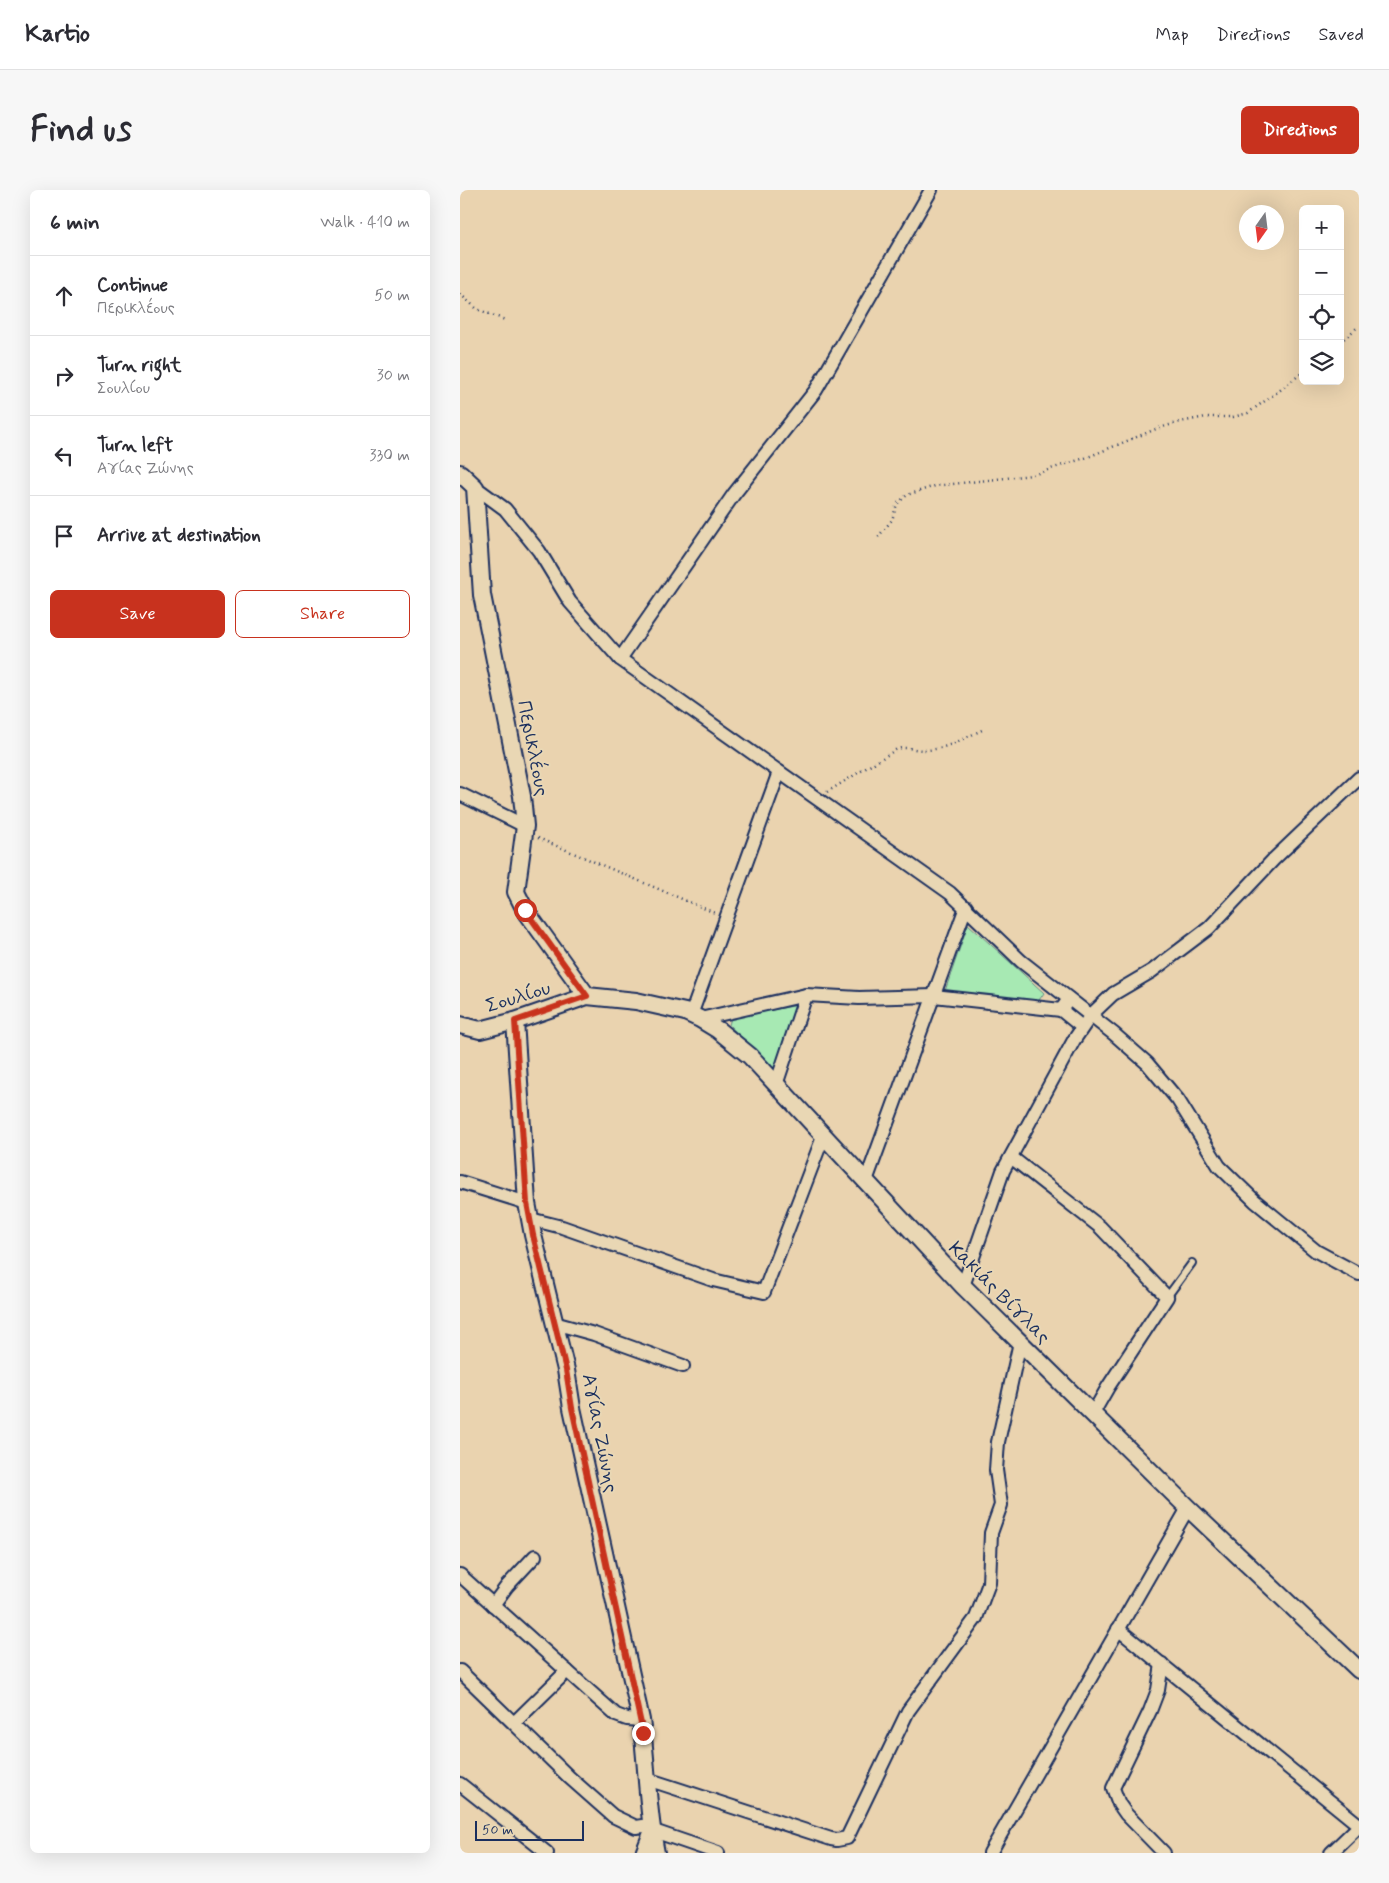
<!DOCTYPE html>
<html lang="en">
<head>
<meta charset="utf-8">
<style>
  body { margin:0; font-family:Mynerve,sans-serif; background:#f7f7f7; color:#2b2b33 }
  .controls { position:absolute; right:15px; top:15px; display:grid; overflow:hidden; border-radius:8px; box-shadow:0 5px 20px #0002 }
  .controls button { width:45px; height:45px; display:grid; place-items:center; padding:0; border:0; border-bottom:1px solid #e1e1e2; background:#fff; color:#2b2b33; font:25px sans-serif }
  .compass { position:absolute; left:779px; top:15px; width:45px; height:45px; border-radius:50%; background:#fff; box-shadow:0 5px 20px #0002; rotate:194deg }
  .scale { position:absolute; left:15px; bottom:12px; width:109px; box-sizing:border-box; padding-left:5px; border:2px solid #1b2f5e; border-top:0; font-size:14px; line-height:18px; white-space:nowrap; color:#1b2f5e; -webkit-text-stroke:4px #e9d7b4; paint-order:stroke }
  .stop { position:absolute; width:15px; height:15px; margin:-11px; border:4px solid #c8321e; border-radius:50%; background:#fff }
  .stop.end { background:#c8321e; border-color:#fff; box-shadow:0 1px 5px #0008 }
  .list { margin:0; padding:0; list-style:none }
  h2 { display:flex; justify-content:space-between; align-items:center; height:65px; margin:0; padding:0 20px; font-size:21px }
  h2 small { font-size:16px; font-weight:400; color:#7c7c81 }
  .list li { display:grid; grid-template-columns:32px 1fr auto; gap:15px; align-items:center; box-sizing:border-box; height:80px; padding:0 20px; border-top:1px solid #e1e1e2 }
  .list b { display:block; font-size:19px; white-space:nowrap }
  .list p { margin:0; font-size:16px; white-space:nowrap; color:#7c7c81 }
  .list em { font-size:16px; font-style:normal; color:#7c7c81 }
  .actions { display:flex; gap:10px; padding:15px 20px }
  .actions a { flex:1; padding:11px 0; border:1px solid #c8321e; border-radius:8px; text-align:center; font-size:18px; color:#c8321e }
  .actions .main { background:#c8321e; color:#fff }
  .icon { flex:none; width:28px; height:28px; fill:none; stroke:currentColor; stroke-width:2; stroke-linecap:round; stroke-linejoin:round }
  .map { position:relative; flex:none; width:899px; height:1663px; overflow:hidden; border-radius:8px }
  header { display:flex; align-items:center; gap:30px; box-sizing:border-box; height:70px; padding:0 25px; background:#fff; border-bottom:1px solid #e1e1e2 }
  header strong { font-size:24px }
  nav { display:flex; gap:28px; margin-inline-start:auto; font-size:18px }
  .intro { display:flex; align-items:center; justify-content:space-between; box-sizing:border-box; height:120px; padding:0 30px }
  h1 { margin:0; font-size:35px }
  .button { padding:12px 22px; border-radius:8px; background:#c8321e; color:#fff; font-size:18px; font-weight:700 }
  main { display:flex; gap:30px; padding:0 30px }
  aside { flex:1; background:#fff; border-radius:8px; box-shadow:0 5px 20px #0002 }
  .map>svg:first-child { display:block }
  .green { fill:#a7e9b3; stroke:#618c88 }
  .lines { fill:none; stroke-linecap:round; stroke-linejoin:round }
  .service-casing { stroke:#1b2f5e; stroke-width:10 }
  .minor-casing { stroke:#1b2f5e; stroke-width:16 }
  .tertiary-casing { stroke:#1b2f5e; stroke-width:20 }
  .path { stroke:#1b2f5e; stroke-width:2.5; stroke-dasharray:1 4; stroke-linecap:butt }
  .service { stroke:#e9d7b4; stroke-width:6 }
  .minor { stroke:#e9d7b4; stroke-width:12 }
  .tertiary { stroke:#e9d7b4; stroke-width:16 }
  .route { stroke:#c8321e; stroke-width:6 }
  .labels { text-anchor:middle; stroke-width:4; stroke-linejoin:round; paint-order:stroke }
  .street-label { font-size:20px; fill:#1b2f5e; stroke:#e9d7b4 }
</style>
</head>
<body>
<header>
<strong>Kartio</strong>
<nav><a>Map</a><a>Directions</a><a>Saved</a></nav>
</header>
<div class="intro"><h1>Find us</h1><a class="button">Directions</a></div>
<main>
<aside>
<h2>6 min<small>Walk · 410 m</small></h2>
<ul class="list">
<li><svg class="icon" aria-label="ahead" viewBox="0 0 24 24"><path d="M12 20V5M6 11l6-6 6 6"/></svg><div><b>Continue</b><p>Περικλέους</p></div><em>50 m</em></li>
<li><svg class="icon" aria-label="right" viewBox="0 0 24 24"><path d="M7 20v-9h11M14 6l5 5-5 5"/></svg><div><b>Turn right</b><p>Σουλίου</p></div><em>30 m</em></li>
<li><svg class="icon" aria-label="left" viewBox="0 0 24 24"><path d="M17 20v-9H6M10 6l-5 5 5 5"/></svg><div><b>Turn left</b><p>Αγίας Ζώνης</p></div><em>330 m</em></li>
<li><svg class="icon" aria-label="arrive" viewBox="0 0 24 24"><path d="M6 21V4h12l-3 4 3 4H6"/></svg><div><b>Arrive at destination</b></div></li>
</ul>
<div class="actions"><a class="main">Save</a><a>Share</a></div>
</aside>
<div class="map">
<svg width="899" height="1663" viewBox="0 0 899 1663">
  <rect width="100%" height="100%" fill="#ead3af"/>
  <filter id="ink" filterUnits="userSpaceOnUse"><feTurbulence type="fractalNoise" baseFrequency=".02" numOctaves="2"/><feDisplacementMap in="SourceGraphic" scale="10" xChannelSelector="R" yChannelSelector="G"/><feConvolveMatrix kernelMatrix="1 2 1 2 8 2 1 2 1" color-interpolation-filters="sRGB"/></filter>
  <g filter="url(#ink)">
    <g class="green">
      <path d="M508,734L584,803L577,813L485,801Z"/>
      <path d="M338,815L316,881L269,835L271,828Z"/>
    </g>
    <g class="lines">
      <defs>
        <path id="service" d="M707,1107L732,1073"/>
        <g id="minor">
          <path d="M15,297L45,319L79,361L110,412L160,469L490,703L561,771L654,844L687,873L718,910L759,976L795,1011L856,1061L899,1084"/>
          <path d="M160,469L274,304L356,200L471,0"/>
          <path d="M0,604L65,636"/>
          <path d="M601,820L622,837"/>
          <path d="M231,825L319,582"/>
          <path d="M240,829L346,805L399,808L474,806L601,820L609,809"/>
          <path d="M316,895L346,805"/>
          <path d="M551,967L640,1037L707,1107L648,1197L632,1225"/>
          <path d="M406,991L506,717"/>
          <path d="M0,992L67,1013"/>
          <path d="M70,1029L102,1037L253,1090L304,1102L363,947"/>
          <path d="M503,1096L543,981L614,850L631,825L653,804L692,781L749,738L814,669L899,588"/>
          <path d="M94,1133L134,1144L223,1176"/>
          <path d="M0,1385L156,1525L167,1529L181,1530"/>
          <path d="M33,1415L47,1396L75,1366"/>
          <path d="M658,1439L899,1635"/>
          <path d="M702,1474L698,1500L690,1521L653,1598L659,1614L666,1624L704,1663"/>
          <path d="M0,1481L110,1588L153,1626L176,1637L190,1635"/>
          <path d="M54,1533L107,1481"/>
          <path d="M187,1589L371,1649L377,1650L387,1648L448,1521L516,1428L529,1393L531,1343L541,1315L536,1280L538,1252L560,1152"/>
          <path d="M0,1594L87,1663"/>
          <path d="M182,1663L191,1640L258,1663"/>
          <path d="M530,1663L728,1318"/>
          <path d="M871,1663L899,1636"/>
        </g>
        <g id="tertiary">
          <path d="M0,283L15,297L22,405L62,606L65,636L56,702L65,720L127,806"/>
          <path d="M55,831L67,1013L73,1045L106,1180L112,1218L181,1530C187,1574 187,1619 196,1663"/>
          <path d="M0,835L20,840L55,831L127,806L176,811L225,822L240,829L258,840L290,866L503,1096L728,1318L899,1480"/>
        </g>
      </defs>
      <use href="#service" class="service-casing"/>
      <use href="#minor" class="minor-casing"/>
      <use href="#tertiary" class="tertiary-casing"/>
      <g class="path">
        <path d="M0,104L17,119L45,130"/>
        <path d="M880,152L899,136"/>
        <path d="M418,347L432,330L437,314L447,305L475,296L572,285L628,267L696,239L720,232L746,227H773L788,223L819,201L843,182"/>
        <path d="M367,602L437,559C447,556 454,560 465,560C485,560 504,548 522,540"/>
        <path d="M78,648L255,723"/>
      </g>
      <use href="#service" class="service"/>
      <use href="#minor" class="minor"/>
      <use href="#tertiary" class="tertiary"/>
    </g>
  </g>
  <g class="lines" filter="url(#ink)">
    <path class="route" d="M65,720L127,806L55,831L67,1013L73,1045L106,1180L112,1218L183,1543"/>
  </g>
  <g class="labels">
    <g class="street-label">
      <text transform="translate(74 558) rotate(79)" y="7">Περικλέους</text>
      <text transform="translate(58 806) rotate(-17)" y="7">Σουλίου</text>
      <text transform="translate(540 1102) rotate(45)" y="7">Κακιάς Βίγλας</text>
      <text transform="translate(141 1243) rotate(79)" y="7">Αγίας Ζώνης</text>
    </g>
  </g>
</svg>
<div class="controls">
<button>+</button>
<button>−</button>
<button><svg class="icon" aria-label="locate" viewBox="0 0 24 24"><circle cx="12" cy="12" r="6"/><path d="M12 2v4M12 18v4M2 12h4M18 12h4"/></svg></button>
<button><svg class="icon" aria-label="layers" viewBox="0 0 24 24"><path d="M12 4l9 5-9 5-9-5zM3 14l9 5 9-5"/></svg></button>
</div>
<svg class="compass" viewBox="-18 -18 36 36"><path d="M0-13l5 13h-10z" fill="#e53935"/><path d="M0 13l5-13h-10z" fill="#7c7c81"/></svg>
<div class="scale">50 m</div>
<div class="stop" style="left:65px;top:720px"></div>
<div class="stop end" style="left:183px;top:1543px"></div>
</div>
</main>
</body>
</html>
